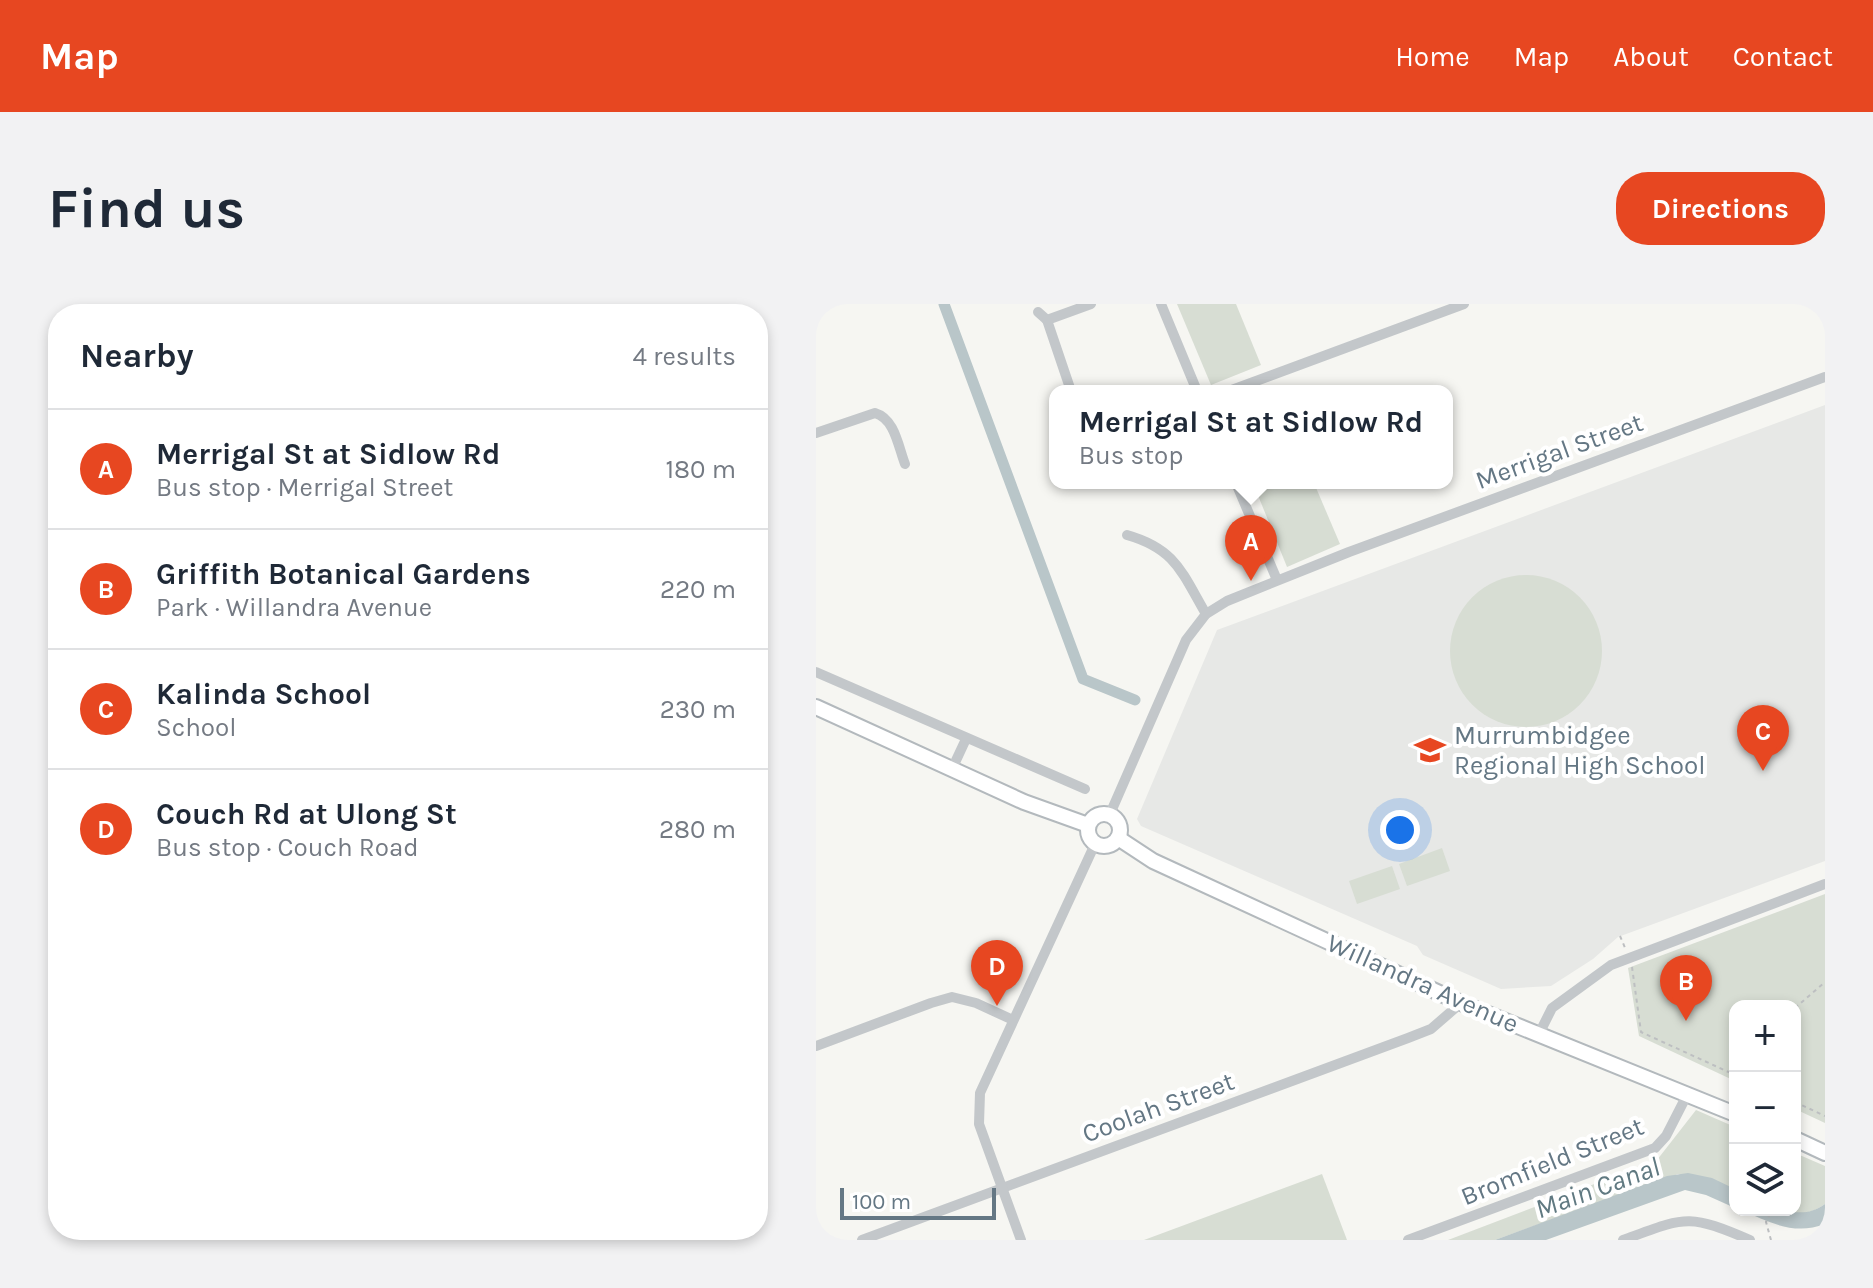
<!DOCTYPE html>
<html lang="en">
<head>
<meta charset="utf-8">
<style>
  body { margin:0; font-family:Karla,sans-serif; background:#f2f2f3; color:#1f2937 }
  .controls { position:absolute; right:24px; bottom:24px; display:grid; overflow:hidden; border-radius:16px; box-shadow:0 4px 12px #0003 }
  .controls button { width:72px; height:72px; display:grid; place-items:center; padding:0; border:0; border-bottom:2px solid #e0e1e3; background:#fff; color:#1f2937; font:40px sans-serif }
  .scale { position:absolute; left:24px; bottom:20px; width:156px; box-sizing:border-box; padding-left:8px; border:4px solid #647784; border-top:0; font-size:22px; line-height:28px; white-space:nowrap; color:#647784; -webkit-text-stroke:6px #fff; paint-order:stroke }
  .you { position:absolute; left:584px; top:526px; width:28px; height:28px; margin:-20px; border:6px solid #fff; border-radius:50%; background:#1a73e8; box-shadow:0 0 0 12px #1a73e833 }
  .badge { display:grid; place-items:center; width:52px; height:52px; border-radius:50%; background:#e74721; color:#fff; font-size:26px; font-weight:700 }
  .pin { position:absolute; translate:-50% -66px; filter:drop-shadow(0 2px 4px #0008) }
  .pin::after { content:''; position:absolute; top:42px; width:28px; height:24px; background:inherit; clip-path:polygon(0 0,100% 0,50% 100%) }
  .popup { position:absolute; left:233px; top:81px; width:404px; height:104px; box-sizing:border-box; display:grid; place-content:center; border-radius:16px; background:#fff; filter:drop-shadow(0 2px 6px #0005); font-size:26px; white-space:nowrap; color:#747a83 }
  .popup b { font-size:30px; color:#1f2937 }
  .popup::after { content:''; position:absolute; left:50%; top:100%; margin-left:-16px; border:16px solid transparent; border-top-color:#fff }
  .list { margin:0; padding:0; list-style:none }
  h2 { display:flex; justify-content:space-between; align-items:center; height:104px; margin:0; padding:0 32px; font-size:34px }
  h2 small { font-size:26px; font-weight:400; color:#747a83 }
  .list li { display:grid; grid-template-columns:52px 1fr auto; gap:24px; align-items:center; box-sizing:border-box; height:120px; padding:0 32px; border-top:2px solid #e0e1e3 }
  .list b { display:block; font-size:30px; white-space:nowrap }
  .list p { margin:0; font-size:26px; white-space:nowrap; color:#747a83 }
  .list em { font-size:26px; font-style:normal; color:#747a83 }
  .icon { flex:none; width:44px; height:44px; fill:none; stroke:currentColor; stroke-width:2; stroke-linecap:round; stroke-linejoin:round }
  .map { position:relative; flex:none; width:1009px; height:936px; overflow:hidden; border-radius:32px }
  header { display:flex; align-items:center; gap:48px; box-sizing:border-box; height:112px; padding:0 40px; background:#e74721; color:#fff }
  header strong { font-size:38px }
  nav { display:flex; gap:44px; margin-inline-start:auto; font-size:28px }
  .intro { display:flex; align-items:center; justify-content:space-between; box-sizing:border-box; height:192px; padding:0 48px }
  h1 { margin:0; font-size:56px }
  .button { padding:20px 36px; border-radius:32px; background:#e74721; color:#fff; font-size:28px; font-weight:700 }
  main { display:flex; gap:48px; padding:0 48px }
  aside { flex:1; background:#fff; border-radius:32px; box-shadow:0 4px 12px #0003 }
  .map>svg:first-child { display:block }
  .built { fill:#e7e8e6 }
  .green { fill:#d7ddd3 }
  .water { fill:#b9c6c9 }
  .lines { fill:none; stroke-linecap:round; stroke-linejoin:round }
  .canal { stroke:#b9c6c9; stroke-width:11 }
  .secondary-casing { stroke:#b3b9bd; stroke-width:18 }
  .path { stroke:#bdbfc1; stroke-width:2; stroke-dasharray:4 4; stroke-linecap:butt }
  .street { stroke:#c3c7ca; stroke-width:10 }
  .secondary { stroke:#fff; stroke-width:14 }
  .labels { text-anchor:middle; stroke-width:8; stroke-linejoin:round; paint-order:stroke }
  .street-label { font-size:26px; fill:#647784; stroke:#fff }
  .poi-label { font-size:26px; fill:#647784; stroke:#fff; text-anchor:start }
  .water-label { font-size:28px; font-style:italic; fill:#607981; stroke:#fff }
</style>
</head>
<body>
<header>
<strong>Map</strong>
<nav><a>Home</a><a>Map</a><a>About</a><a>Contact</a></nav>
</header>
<div class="intro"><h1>Find us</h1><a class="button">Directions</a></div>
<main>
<aside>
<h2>Nearby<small>4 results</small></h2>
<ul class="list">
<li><span class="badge">A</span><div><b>Merrigal St at Sidlow Rd</b><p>Bus stop · Merrigal Street</p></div><em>180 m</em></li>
<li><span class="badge">B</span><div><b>Griffith Botanical Gardens</b><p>Park · Willandra Avenue</p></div><em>220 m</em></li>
<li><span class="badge">C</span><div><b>Kalinda School</b><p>School</p></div><em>230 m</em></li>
<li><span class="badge">D</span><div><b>Couch Rd at Ulong St</b><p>Bus stop · Couch Road</p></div><em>280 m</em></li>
</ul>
</aside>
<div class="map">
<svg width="1009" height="936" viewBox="0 0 1009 936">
  <rect width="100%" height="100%" fill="#f6f6f2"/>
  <path class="built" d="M1009,101V557L802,633L777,655L735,682L685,685L607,651L601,642L325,522L321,515L401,326Z"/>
  <g class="green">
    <path d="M361,0H420L445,61L395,81Z"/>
    <path d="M437,179H498L524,240L471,263Z"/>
    <circle cx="710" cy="347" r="76"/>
    <path d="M626,544L634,567L591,582L583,560Z"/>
    <path d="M576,562L584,585L541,600L533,577Z"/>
    <path d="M1009,590V819L979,805V702H919V777L823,732L812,664Z"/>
    <path d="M880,806L919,823V885L862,870L679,936H632L841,856Z"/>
    <path d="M979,849L1009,862V900C995,910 982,912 967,906H979Z"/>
    <path d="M506,870L531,936H328Z"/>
  </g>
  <g class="water">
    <path d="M872,869L896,874L919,885V904L890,891L869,886L730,936H679L851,872Z"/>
    <path d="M1009,900V920C978,932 953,918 925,906C938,906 952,904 965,906C983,909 993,911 1009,900Z"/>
  </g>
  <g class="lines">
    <path class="canal" d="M128,0L267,375L319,396"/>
    <defs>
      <g id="secondary">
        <path d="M0,403L208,498L272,521"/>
        <circle cx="288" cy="526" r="16"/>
        <path d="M302,534L337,557L645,699L919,810"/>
        <path d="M979,835L1009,849"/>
      </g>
    </defs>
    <use href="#secondary" class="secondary-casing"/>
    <g class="path">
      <path d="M804,632L810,646"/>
      <path d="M816,663L825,728L919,771"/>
      <path d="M979,704L1009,678"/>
      <path d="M979,798L1009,812"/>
      <path d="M955,936L950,918L956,906"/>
    </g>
    <g class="street">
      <path d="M345,0L381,87"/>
      <path d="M222,8L231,16"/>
      <path d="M255,87L231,16L275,0"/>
      <path d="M413,87L648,0"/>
      <path d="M0,129L59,109C79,115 82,142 89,160"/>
      <path d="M420,179L461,276"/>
      <path d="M311,231C360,245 366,269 390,310"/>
      <path d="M0,368L269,485"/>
      <path d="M136,465L150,435"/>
      <path d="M294,510L370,336L390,310L411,297L533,248L1009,73"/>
      <path d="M723,730L736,704L795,661L1009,580"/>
      <path d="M0,742L115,699L136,693L160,699L197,716"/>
      <path d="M46,936L592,734L615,725L645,699"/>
      <path d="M205,936L163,820L164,789L279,540"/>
      <path d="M592,936L839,844L850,832L871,791"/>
      <path d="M807,936C870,913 871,909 934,936"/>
    </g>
    <use href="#secondary" class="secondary"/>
  </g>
  <defs>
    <symbol id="school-bare" viewBox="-9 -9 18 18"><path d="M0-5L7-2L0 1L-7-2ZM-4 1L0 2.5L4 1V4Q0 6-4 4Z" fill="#e74721" stroke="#fff" stroke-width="2.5" paint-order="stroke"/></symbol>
  </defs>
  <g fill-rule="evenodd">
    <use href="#school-bare" x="592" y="424" width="44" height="44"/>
  </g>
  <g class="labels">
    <g class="street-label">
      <text transform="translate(743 147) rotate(-20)" y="9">Merrigal Street</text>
      <text transform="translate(607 679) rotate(24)" y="9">Willandra Avenue</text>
      <text transform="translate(342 803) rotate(-20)" y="9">Coolah Street</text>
      <text transform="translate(736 857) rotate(-22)" y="9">Bromfield Street</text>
    </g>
    <g class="poi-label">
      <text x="638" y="440">Murrumbidgee<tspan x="638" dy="30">Regional High School</tspan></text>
    </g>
    <g class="water-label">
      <text transform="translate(781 883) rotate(-20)" y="10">Main Canal</text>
    </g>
  </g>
</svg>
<div class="controls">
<button>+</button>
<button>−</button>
<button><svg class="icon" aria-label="layers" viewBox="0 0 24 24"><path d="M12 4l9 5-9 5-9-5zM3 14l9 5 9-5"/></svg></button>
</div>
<div class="scale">100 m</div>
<div class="you"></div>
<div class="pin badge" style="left:435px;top:277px">A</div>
<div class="popup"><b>Merrigal St at Sidlow Rd</b>Bus stop</div>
<div class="pin badge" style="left:870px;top:717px">B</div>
<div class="pin badge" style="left:947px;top:467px">C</div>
<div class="pin badge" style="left:181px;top:702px">D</div>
</div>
</main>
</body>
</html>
